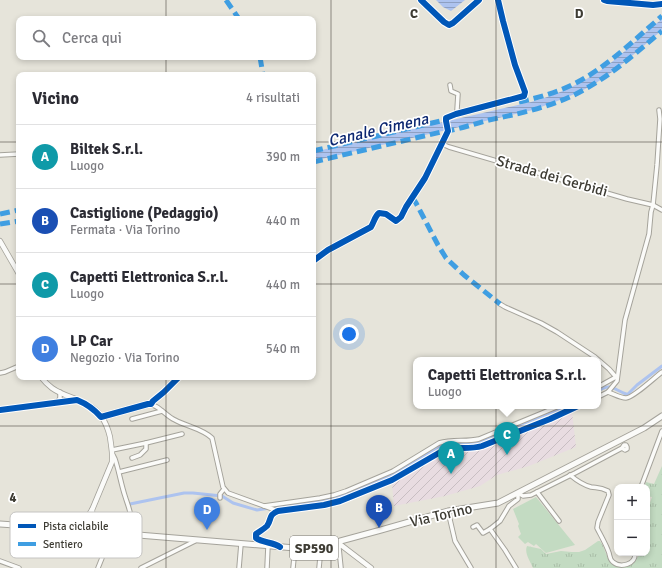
<!DOCTYPE html>
<html lang="it">
<head>
<meta charset="utf-8">
<style>
  body { margin:0; font-family:Signika,sans-serif; background:#f7f7f7; color:#2b2b33 }
  .controls { position:absolute; right:12px; bottom:12px; display:grid; overflow:hidden; border-radius:8px; box-shadow:0 2px 6px #0003 }
  .controls button { width:36px; height:36px; display:grid; place-items:center; padding:0; border:0; border-bottom:1px solid #e1e1e2; background:#fff; color:#2b2b33; font:20px sans-serif }
  .you { position:absolute; left:349px; top:334px; width:14px; height:14px; margin:-10px; border:3px solid #fff; border-radius:50%; background:#1a73e8; box-shadow:0 0 0 6px #1a73e833 }
  .badge { display:grid; place-items:center; width:26px; height:26px; border-radius:50%; background:#ea580c; color:#fff; font-size:13px; font-weight:700 }
  .pin { position:absolute; translate:-50% -33px; filter:drop-shadow(0 1px 2px #0008) }
  .pin::after { content:''; position:absolute; top:21px; width:14px; height:12px; background:inherit; clip-path:polygon(0 0,100% 0,50% 100%) }
  .popup { position:absolute; left:413px; top:357px; width:188px; height:52px; box-sizing:border-box; display:grid; place-content:center; border-radius:8px; background:#fff; filter:drop-shadow(0 1px 3px #0005); font-size:13px; white-space:nowrap; color:#7c7c81 }
  .popup b { font-size:15px; color:#2b2b33 }
  .popup::after { content:''; position:absolute; left:50%; top:100%; margin-left:-8px; border:8px solid transparent; border-top-color:#fff }
  .list { margin:0; padding:0; list-style:none }
  h2 { display:flex; justify-content:space-between; align-items:center; height:52px; margin:0; padding:0 16px; font-size:17px }
  h2 small { font-size:13px; font-weight:400; color:#7c7c81 }
  .list li { display:grid; grid-template-columns:26px 1fr auto; gap:12px; align-items:center; box-sizing:border-box; height:64px; padding:0 16px; border-top:1px solid #e1e1e2 }
  .list b { display:block; font-size:15px; white-space:nowrap }
  .list p { margin:0; font-size:13px; white-space:nowrap; color:#7c7c81 }
  .list em { font-size:13px; font-style:normal; color:#7c7c81 }
  .icon { flex:none; width:22px; height:22px; fill:none; stroke:currentColor; stroke-width:2; stroke-linecap:round; stroke-linejoin:round }
  .map { position:relative; flex:none; width:662px; height:568px; overflow:hidden }
  .search { position:absolute; background:#fff; box-shadow:0 2px 6px #0003; left:16px; top:16px; width:300px; height:44px; display:flex; align-items:center; gap:10px; box-sizing:border-box; padding:0 14px; border-radius:8px; color:#7c7c81; font-size:15px }
  .panel { position:absolute; background:#fff; box-shadow:0 2px 6px #0003; left:16px; top:72px; width:300px; height:308px; border-radius:8px }
  .map>svg:first-child { display:block }
  .industrial { fill:url(#industrial-furrows) }
  .grass { fill:#c3dbc2 }
  .park { fill:url(#park-tufts) }
  .water { fill:url(#water-rules) }
  .lines { fill:none; stroke-linecap:round; stroke-linejoin:round }
  .canal { stroke:#adc3ef; stroke-width:3 }
  .street-casing { stroke:#a5a39b; stroke-width:5.5 }
  .secondary-casing { stroke:#a5a39b; stroke-width:6 }
  .primary-casing { stroke:#a5a39b; stroke-width:7 }
  .street { stroke:#fbfbf9; stroke-width:3.5 }
  .secondary { stroke:#fbfbf9; stroke-width:4.5 }
  .primary { stroke:#fbfbf9; stroke-width:5 }
  .quiet { stroke:#3f9ee2; stroke-width:5; stroke-dasharray:10 5; stroke-linecap:butt }
  .cycleway-casing { stroke:#fff; stroke-width:8 }
  .cycleway { stroke:#0057b8; stroke-width:6 }
  .grid { fill:none; stroke:#3e3c34; stroke-width:1; stroke-opacity:0.55 }
  .labels { text-anchor:middle; stroke-width:3.5; stroke-linejoin:round; paint-order:stroke }
  .shield { fill:#fff; stroke:#787671; stroke-width:1 }
  .shield-label { font-size:14px; font-weight:bold; fill:#3e3c34 }
  .street-label { font-size:15px; fill:#3e3c34; stroke:#fff }
  .water-label { font-size:16px; font-style:italic; fill:#0c2771; stroke:#fff }
  .key { fill:#fff; stroke:#c5c4c2; stroke-width:1 }
  .key-label { font-size:11px; fill:#3e3c34 }
  .grid-label { font-size:13px; text-anchor:middle; font-weight:bold; fill:#3e3c34; stroke:#fff; stroke-width:3.5; stroke-linejoin:round; paint-order:stroke }
</style>
</head>
<body>
<div class="map">
<svg width="662" height="568" viewBox="0 0 662 568">
  <defs>
    <pattern id="industrial-furrows" width="10" height="10" patternUnits="userSpaceOnUse"><rect width="10" height="10" fill="#e8dce1"/><path d="M-1 1l2-2M0 10L10 0M9 11l2-2" fill="none" stroke="#c8bec2"/></pattern>
    <pattern id="park-tufts" width="24" height="20" patternUnits="userSpaceOnUse"><rect width="24" height="20" fill="#c3dbc2"/><path d="M3 7l-1-3M5 7V3M7 7l1-3M15 17l-1-3M17 17v-4M19 17l1-3" fill="none" stroke="#a9bda7"/></pattern>
    <pattern id="water-rules" width="6" height="5" patternUnits="userSpaceOnUse"><rect width="6" height="5" fill="#adc3ef"/><path d="M0 2.5h6" fill="none" stroke="#8ea0c2"/></pattern>
  </defs>
  <rect width="100%" height="100%" fill="#e6e4da"/>
  <path class="industrial" d="M572,412L576,447L529,466L497,475L480,486L445,496L394,506L392,484L434,456L472,448Z"/>
  <path class="grass" d="M536,497L575,545L546,553L536,544L534,546L528,542L525,544L518,537L521,534L518,526L519,524L513,509Z"/>
  <path class="park" d="M662,466V568H533C530,561 524,553 527,546L541,549L546,554L561,551L572,552H579L585,550L598,541H600C607,550 606,565 620,567C634,568 635,553 647,553V511L652,497L647,496V487H644L646,482L654,484Z"/>
  <g class="water">
    <path d="M436,0H465L451,11L443,7Z"/>
    <path d="M662,19V30C636,52 610,78 579,92C564,99 548,104 533,110L313,161V152L531,102C556,95 579,85 601,70C623,55 641,35 662,19Z"/>
  </g>
  <g class="lines">
    <g class="canal">
      <path d="M598,391C611,383 613,389 626,394H628L637,385L662,366"/>
      <path d="M130,504L184,493H193L222,496L233,503L257,510L316,501L339,496L388,477L442,445L448,443H476L480,442L496,434L567,406"/>
    </g>
    <defs>
      <g id="street">
        <path d="M604,0L607,1L653,5L662,4"/>
        <path d="M450,85L451,91L458,94L457,110L456,114L446,118V121L448,131L442,144L449,147L627,199L653,205L662,210"/>
        <path d="M0,155L19,154"/>
        <path d="M500,304L505,307L541,323L557,332L595,357L609,369L616,377"/>
        <path d="M0,373L5,372L19,366"/>
        <path d="M598,387L616,377"/>
        <path d="M608,392C614,394 620,398 626,398C633,398 655,377 662,372"/>
        <path d="M598,397L608,392L617,381L625,320L649,234L651,212L653,205L657,165L660,119L659,110"/>
        <path d="M57,403L60,398V392"/>
        <path d="M0,410L77,400"/>
        <path d="M101,417L148,404C158,404 166,416 175,420C186,426 203,429 212,438L223,487L228,493L278,511"/>
        <path d="M132,419L162,411"/>
        <path d="M146,443L182,434"/>
        <path d="M112,450L146,443V449L140,455L132,458"/>
        <path d="M119,472L167,460"/>
        <path d="M570,475C576,480 583,485 591,487C598,488 600,487 608,491L609,495L598,522L597,528C601,536 606,544 609,553C610,557 610,560 613,562C620,568 636,565 635,553"/>
        <path d="M641,487L662,431"/>
        <path d="M537,492L559,521"/>
        <path d="M518,493L523,496L531,495L575,473L622,448L624,445H626L627,447V449L625,450L622,448"/>
        <path d="M220,498V494L224,489"/>
        <path d="M264,506L320,498L334,495L346,491L393,471L439,443C453,439 466,442 479,439L559,406"/>
        <path d="M448,511L455,541L471,568"/>
        <path d="M95,524C104,520 106,524 113,527C119,529 124,528 130,526C133,516 128,506 125,496C121,484 119,471 115,459L113,455"/>
        <path d="M473,527L477,525L483,533L490,529"/>
        <path d="M276,545L258,540L256,538V534C260,531 264,529 267,526C272,519 268,515 278,511L324,505L340,501L392,480L444,450C456,446 469,450 482,446L550,419L578,406"/>
        <path d="M340,545L339,548L341,568"/>
        <path d="M0,561L19,568"/>
        <path d="M98,568L102,558L105,532"/>
        <path d="M141,568L195,541"/>
        <path d="M239,568L241,544"/>
        <path d="M267,568L268,546"/>
        <path d="M293,568L295,548"/>
        <path d="M319,568L321,547"/>
        <path d="M516,568L505,550L490,529L500,521L509,506L518,499V493"/>
      </g>
      <g id="secondary">
        <path d="M0,241L19,274"/>
        <path d="M41,377C44,381 48,385 52,388C63,396 77,398 88,405C100,411 107,424 110,437C111,446 113,453 112,462L92,510L86,519"/>
        <path d="M92,510L93,520"/>
        <path d="M337,542L371,568"/>
      </g>
      <g id="primary">
        <circle cx="89" cy="525" r="6"/>
        <path d="M0,524L57,528H75L84,529"/>
        <path d="M90,531L295,548L311,549L381,530L448,511L498,503L644,428L662,416"/>
      </g>
    </defs>
    <use href="#street" class="street-casing"/>
    <use href="#secondary" class="secondary-casing"/>
    <use href="#primary" class="primary-casing"/>
    <use href="#street" class="street"/>
    <use href="#secondary" class="secondary"/>
    <use href="#primary" class="primary"/>
    <g class="quiet">
      <path d="M226,0L239,19"/>
      <path d="M260,57L263,75"/>
      <path d="M519,102C537,98 555,93 572,85C606,68 633,41 662,16"/>
      <path d="M313,151L449,119"/>
      <path d="M313,162L441,132C458,130 473,124 489,120C522,113 557,106 587,88C614,73 638,51 662,31"/>
      <path d="M412,197L416,203L438,245L446,258L464,275L500,304"/>
      <path d="M0,214L19,210"/>
      <path d="M0,224L19,221"/>
    </g>
    <defs>
      <g id="cycleway">
        <path d="M421,0L444,22L449,25L453,23L479,0"/>
        <path d="M604,0L607,1L653,5L662,4"/>
        <path d="M313,261L328,250L371,227C374,222 375,216 379,213L386,214L396,221L401,217L406,207L425,178L448,131L446,121V118L456,114L524,96L525,92L515,65L503,21L498,0"/>
        <path d="M0,410L77,400C87,404 94,409 101,417L148,404H151L153,401L164,392L179,377"/>
        <path d="M280,547C273,542 263,543 256,538V534C260,531 264,529 267,526C272,519 268,515 278,511L324,505L340,501L392,480L444,450C456,446 469,450 482,446L550,419L578,406"/>
      </g>
    </defs>
    <use href="#cycleway" class="cycleway-casing"/>
    <use href="#cycleway" class="cycleway"/>
  </g>
  <path class="grid" d="M166,0V19M331,0V568M496,0V568M166,57V75M0,142H19M313,142H662M0,284H19M313,284H662M166,377V568M0,426H662"/>
  <g class="labels">
    <rect class="shield" x="290" y="536" width="48" height="24" rx="3"/>
    <g class="shield-label">
      <text x="314" y="553">SP590</text>
    </g>
    <g class="street-label">
      <text transform="translate(552 176) rotate(16)" y="5">Strada dei Gerbidi</text>
      <text transform="translate(441 515) rotate(-13)" y="5">Via Torino</text>
    </g>
    <g class="water-label">
      <text transform="translate(378 129) rotate(-13)" y="6">Canale Cimena</text>
    </g>
  </g>
  <rect x="10" y="512" width="132" height="46" rx="6" class="key"/>
  <rect x="18" y="524" width="18" height="4" fill="#0057b8"/>
  <rect x="18" y="542" width="18" height="4" fill="#3f9ee2"/>
  <g class="key-label">
    <text x="43" y="530">Pista ciclabile</text>
    <text x="43" y="548">Sentiero</text>
  </g>
  <g class="grid-label">
    <text x="414" y="18">C</text>
    <text x="579" y="18">D</text>
    <text x="13" y="502">4</text>
  </g>
</svg>
<div class="controls">
<button>+</button>
<button>−</button>
</div>
<div class="you"></div>
<div class="pin badge" style="left:451px;top:474px;background:#0f9aa8">A</div>
<div class="pin badge" style="left:379px;top:528px;background:#1a4fb4">B</div>
<div class="pin badge" style="left:507px;top:455px;background:#0f9aa8">C</div>
<div class="popup"><b>Capetti Elettronica S.r.l.</b>Luogo</div>
<div class="pin badge" style="left:207px;top:530px;background:#3f7fe0">D</div>
<div class="search"><svg class="icon" aria-label="search" viewBox="0 0 24 24"><circle cx="10" cy="10" r="6"/><path d="M15 15l6 6"/></svg>Cerca qui</div>
<section class="panel">
<h2>Vicino<small>4 risultati</small></h2>
<ul class="list">
<li><span class="badge" style="background:#0f9aa8">A</span><div><b>Biltek S.r.l.</b><p>Luogo</p></div><em>390 m</em></li>
<li><span class="badge" style="background:#1a4fb4">B</span><div><b>Castiglione (Pedaggio)</b><p>Fermata · Via Torino</p></div><em>440 m</em></li>
<li><span class="badge" style="background:#0f9aa8">C</span><div><b>Capetti Elettronica S.r.l.</b><p>Luogo</p></div><em>440 m</em></li>
<li><span class="badge" style="background:#3f7fe0">D</span><div><b>LP Car</b><p>Negozio · Via Torino</p></div><em>540 m</em></li>
</ul>
</section>
</div>
</body>
</html>
